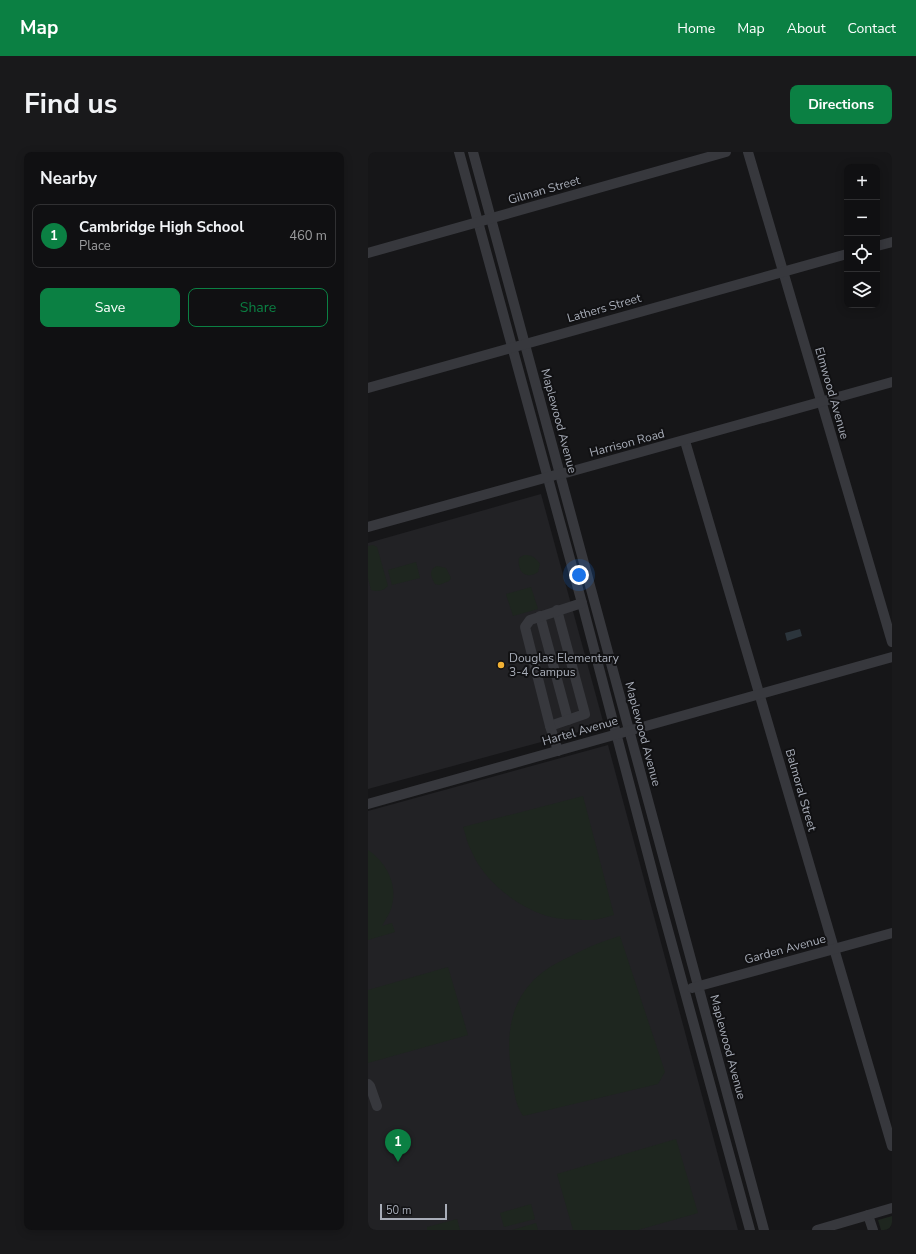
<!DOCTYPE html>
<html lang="en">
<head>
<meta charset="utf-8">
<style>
  body { margin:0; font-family:"Nunito Sans",sans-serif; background:#19191b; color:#f1f3f6 }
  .controls { position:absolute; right:12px; top:12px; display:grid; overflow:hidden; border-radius:8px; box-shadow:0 2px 10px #0003 }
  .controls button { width:36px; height:36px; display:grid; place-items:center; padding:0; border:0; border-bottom:1px solid #303032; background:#101012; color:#f1f3f6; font:20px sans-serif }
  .scale { position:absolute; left:12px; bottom:10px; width:67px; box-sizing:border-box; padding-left:4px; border:2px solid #a8adb8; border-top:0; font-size:11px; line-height:14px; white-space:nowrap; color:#a8adb8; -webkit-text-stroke:3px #111113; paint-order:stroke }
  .you { position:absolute; left:211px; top:423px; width:14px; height:14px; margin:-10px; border:3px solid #fff; border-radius:50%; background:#1a73e8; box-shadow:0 0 0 6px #1a73e833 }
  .badge { display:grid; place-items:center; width:26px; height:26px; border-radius:50%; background:#0b8043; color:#fff; font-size:13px; font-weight:700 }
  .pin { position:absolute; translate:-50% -33px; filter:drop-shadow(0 1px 2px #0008) }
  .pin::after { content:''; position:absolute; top:21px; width:14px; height:12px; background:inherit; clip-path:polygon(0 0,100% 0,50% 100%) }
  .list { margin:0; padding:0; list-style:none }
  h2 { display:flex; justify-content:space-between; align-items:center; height:52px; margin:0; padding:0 16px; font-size:17px }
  h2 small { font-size:13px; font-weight:400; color:#9c9d9f }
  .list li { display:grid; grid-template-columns:26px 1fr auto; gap:12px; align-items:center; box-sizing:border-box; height:64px; margin:0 8px 8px; padding:0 8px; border:1px solid #303032; border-radius:8px }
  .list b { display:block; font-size:15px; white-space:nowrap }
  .list p { margin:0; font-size:13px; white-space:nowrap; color:#9c9d9f }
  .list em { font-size:13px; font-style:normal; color:#9c9d9f }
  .actions { display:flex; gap:8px; padding:12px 16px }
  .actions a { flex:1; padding:9px 0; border:1px solid #0b8043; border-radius:8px; text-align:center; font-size:14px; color:#0b8043 }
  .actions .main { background:#0b8043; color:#fff }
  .icon { flex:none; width:22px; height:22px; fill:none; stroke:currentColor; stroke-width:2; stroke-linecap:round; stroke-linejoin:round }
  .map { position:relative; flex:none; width:524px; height:1078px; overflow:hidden; border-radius:8px }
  header { display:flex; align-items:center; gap:24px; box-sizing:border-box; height:56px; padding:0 20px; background:#0b8043; color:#fff }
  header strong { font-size:19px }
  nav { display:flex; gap:22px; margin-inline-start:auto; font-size:14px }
  .intro { display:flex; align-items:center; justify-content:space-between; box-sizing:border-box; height:96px; padding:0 24px }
  h1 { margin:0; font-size:28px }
  .button { padding:10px 18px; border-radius:8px; background:#0b8043; color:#fff; font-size:14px; font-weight:700 }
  main { display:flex; gap:24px; padding:0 24px }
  aside { flex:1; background:#101012; border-radius:8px; box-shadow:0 2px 10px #0003 }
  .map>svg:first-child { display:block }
  .built { fill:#222225 }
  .green { fill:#1e261f }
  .water { fill:#2c353c }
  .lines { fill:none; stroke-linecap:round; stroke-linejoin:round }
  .minor { stroke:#37383d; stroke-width:10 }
  .poi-dot { fill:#f2b134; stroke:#111113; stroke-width:1.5 }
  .labels { text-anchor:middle; stroke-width:4; stroke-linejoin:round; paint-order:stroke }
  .street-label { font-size:12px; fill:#a8adb8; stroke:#111113 }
  .poi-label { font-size:12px; fill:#a8adb8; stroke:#111113; text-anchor:start }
</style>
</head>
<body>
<header>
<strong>Map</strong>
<nav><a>Home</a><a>Map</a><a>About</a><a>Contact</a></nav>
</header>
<div class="intro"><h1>Find us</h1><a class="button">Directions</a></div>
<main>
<aside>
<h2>Nearby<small></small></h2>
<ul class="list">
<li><span class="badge">1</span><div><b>Cambridge High School</b><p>Place</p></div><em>460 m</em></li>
</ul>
<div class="actions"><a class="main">Save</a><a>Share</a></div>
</aside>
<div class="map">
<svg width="524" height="1078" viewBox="0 0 524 1078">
  <rect width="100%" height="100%" fill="#161618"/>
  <g class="built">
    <path d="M173,342L236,573L0,637V391Z"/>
    <path d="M240,593L370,1078H0V659Z"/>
  </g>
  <g class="green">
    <path d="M5,393L9,395L20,434C15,439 10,440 3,438L0,426V394Z"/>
    <path d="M156,403C164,403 167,405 172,412L170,420C158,428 149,420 151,406Z"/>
    <path d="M48,410L52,426L24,433L20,418Z"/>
    <path d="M69,414L78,416L83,426L81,429L71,433L67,432C63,425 60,418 69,414Z"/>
    <path d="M163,435L170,457L145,464L138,442Z"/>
    <path d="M215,644L246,763C239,765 232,767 225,768C213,768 194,768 183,765C150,756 116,730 103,698C99,691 98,683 95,675Z"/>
    <path d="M0,698C19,711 31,734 23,757C21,763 17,768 14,774L24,771L27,780L0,788Z"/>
    <path d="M252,784L297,920L290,932L155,964C146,951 145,932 143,917C137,875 145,839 182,815C188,811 195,808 201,805C218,796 234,789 252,784Z"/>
    <path d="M80,815L100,883L0,911V838Z"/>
    <path d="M308,987L330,1061L270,1078H205L189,1022Z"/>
    <path d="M163,1052L167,1067L136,1075L132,1061Z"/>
    <path d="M524,1064V1078H513L510,1068Z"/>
    <path d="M89,1067L92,1078H59V1075Z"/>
    <path d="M168,1071L170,1078H144Z"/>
  </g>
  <path class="water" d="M432,477L434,484L419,489L417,481Z"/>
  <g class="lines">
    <g class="minor">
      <path d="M91,0L214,451L291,745L382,1078"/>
      <path d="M105,0C201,360 300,718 396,1078"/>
      <path d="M380,0L524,490"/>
      <path d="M509,94L524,90"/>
      <path d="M0,101L358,0"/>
      <path d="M0,236L479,102"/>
      <path d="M317,289L524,994"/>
      <path d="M0,375L191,322L201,320L524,230"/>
      <path d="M172,464L200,568"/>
      <path d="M182,574L217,562L189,458"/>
      <path d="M190,599L182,574L157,475L162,468L214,451"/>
      <path d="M0,652L524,505"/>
      <path d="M324,836L524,781"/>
      <path d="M0,932L2,934L9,954"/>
      <path d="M500,1063L505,1078"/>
      <path d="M449,1078L524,1056"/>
    </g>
  </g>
  <circle class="poi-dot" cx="133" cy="513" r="4"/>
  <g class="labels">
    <g class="street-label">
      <text transform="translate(176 38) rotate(-16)" y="4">Gilman Street</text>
      <text transform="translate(236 156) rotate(-16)" y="4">Lathers Street</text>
      <text transform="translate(464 241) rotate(74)" y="4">Elmwood Avenue</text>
      <text transform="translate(191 269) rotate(75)" y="4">Maplewood Avenue</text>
      <text transform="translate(259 291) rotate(-15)" y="4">Harrison Road</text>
      <text transform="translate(212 579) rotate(-16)" y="4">Hartel Avenue</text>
      <text transform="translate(275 582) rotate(75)" y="4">Maplewood Avenue</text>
      <text transform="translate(433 638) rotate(74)" y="4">Balmoral Street</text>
      <text transform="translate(417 797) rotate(-15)" y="4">Garden Avenue</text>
      <text transform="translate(360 895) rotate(75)" y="4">Maplewood Avenue</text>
    </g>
    <g class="poi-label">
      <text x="141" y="510">Douglas Elementary<tspan x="141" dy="14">3-4 Campus</tspan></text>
    </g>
  </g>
</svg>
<div class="controls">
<button>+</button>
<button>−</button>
<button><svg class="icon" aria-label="locate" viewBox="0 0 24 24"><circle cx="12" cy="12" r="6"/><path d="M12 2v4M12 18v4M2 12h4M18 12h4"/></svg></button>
<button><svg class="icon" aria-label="layers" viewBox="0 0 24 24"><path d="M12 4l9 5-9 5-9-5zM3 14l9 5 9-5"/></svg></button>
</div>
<div class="scale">50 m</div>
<div class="you"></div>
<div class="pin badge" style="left:30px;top:1010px">1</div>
</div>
</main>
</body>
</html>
